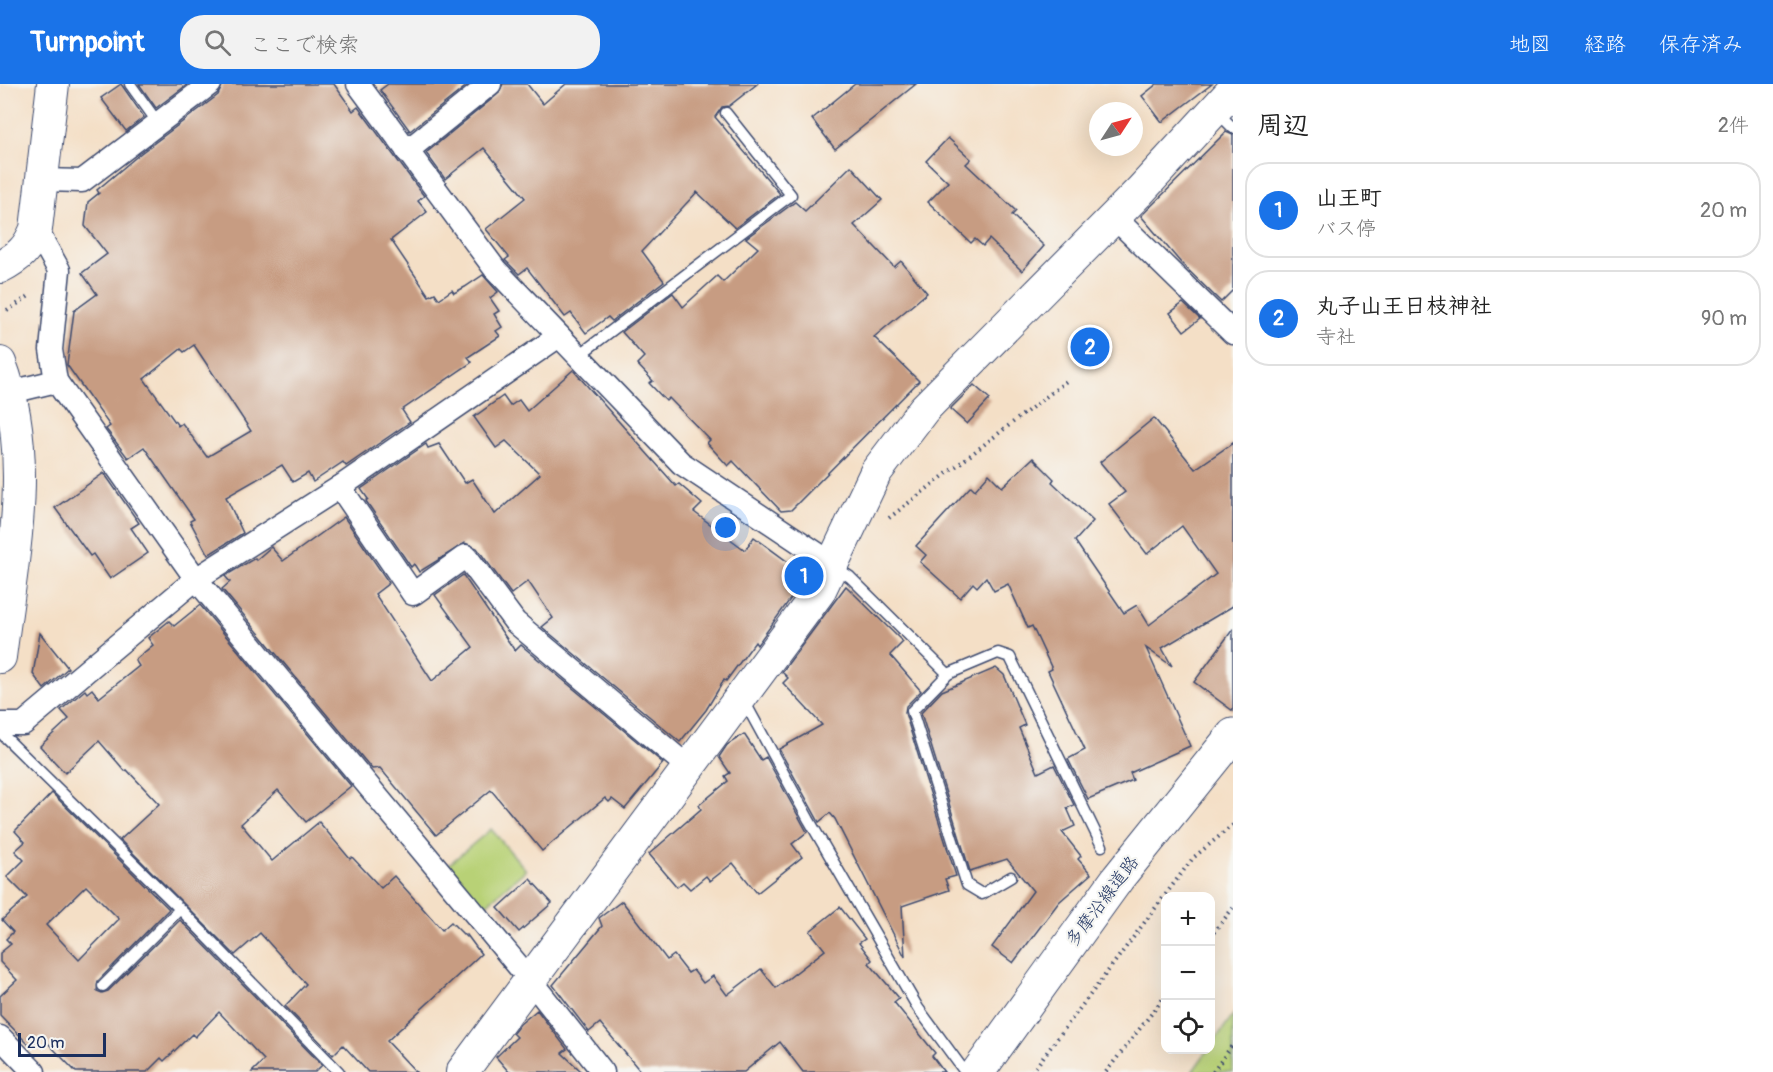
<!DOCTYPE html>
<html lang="ja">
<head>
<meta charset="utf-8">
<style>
  body { margin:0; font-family:Pangolin,"Klee One",sans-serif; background:#f2f2f2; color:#222 }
  .controls { position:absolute; right:18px; bottom:18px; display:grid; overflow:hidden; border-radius:12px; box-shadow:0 6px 24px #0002 }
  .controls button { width:54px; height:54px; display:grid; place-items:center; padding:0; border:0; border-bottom:2px solid #e0e0e0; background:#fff; color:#222; font:30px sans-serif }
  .compass { position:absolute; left:1089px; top:18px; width:54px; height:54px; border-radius:50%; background:#fff; box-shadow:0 6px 24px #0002; rotate:54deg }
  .scale { position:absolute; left:18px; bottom:15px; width:88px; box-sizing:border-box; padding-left:6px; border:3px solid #1b2f5e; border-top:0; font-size:16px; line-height:21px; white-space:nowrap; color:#1b2f5e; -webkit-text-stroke:4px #f6f6f2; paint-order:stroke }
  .you { position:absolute; left:726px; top:444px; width:21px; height:21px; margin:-15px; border:4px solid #fff; border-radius:50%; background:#1a73e8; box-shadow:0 0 0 9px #1a73e833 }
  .badge { display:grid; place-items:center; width:39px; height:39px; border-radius:50%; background:#1a73e8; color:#fff; font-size:20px; font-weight:700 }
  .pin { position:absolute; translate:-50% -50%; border:3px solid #fff; box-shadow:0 2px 6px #0006 }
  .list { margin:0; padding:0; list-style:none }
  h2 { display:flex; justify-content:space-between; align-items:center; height:78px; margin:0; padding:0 24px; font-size:26px }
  h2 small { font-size:20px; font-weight:400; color:#767676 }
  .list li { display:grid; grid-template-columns:39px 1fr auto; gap:18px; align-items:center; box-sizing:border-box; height:96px; margin:0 12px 12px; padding:0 12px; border:2px solid #e0e0e0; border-radius:24px }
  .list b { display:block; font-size:22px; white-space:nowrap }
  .list p { margin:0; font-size:20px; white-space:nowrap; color:#767676 }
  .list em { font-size:20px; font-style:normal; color:#767676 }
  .icon { flex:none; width:33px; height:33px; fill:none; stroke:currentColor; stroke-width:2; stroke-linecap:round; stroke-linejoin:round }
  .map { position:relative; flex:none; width:1233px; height:988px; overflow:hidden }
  header { display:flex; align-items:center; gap:36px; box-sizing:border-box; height:84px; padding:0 30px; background:#1a73e8; color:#fff }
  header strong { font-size:28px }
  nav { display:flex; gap:33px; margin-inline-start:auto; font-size:21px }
  .search { width:420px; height:54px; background:#f2f2f2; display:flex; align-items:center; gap:15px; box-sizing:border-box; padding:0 21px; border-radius:24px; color:#767676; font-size:22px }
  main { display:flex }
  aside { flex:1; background:#fff }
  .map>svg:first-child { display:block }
  .green { fill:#b8d176; stroke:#6a806a; stroke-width:1.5 }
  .building { fill:#c79c82; fill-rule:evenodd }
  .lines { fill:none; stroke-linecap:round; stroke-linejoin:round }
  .lane-casing { stroke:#3c496e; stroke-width:13 }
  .street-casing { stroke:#3c496e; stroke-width:25 }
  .secondary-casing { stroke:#3c496e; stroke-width:34 }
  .primary-casing { stroke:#3c496e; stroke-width:35 }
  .path { stroke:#3c496e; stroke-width:4; stroke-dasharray:1.5 4.5; stroke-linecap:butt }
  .lane { stroke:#fff; stroke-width:10 }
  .street { stroke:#fff; stroke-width:22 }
  .secondary { stroke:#fff; stroke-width:32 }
  .primary { stroke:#fff; stroke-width:33 }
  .labels { text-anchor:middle; stroke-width:4.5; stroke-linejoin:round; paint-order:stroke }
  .street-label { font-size:18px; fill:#1b2f5e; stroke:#f6f6f2 }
</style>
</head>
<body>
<header>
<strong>Turnpoint</strong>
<div class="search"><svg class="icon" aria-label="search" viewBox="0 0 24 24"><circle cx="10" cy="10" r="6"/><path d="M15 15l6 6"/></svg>ここで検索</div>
<nav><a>地図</a><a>経路</a><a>保存済み</a></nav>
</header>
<main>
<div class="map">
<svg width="1233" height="988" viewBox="0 0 1233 988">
  <rect width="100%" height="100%" fill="#f6f6f2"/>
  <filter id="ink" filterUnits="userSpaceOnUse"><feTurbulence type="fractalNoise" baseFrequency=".0167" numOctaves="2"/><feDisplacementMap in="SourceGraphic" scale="12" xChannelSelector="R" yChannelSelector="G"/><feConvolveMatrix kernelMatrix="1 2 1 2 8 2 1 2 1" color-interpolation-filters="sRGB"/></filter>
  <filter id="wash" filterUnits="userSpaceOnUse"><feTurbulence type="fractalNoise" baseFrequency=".008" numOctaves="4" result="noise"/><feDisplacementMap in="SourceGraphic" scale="24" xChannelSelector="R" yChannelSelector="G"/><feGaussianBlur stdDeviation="1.35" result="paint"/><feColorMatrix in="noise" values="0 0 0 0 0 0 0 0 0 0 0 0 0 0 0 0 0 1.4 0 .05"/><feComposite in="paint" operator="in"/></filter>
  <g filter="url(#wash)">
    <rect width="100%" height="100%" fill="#f4dfc6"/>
    <g class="green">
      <path d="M491,745L526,786L483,823L447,782Z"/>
      <path d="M1233,931V988H1192Z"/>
    </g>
    <g id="blocks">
      <g class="building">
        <path d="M121,0L144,33L126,47L101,14Z"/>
        <path d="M139,0H188L156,24Z"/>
        <path d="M223,0H334L353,27L358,23L424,112L418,117L427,128L391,156L429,212L435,209L439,215L452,206L454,209L465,203L483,191L498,208L490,214L499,227L494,230L502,243L496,247L500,252L468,273L472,278L402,326L410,338L346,382L343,378L313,398L308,389L293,398L282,381L226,413L243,449L208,471L190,437L194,435L144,363L128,374L106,345L110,342L67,281L74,227L97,210L82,189L107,170L85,142L88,118L99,109L97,106L141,69L218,11ZM194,261L251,347L207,373L182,339L178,342L144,295L181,265L184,268Z"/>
        <path d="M388,0H469L410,47L380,6Z"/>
        <path d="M503,0H527L543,20L566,0H757L729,22L722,23L715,33L780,110L735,144L697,108L642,167L664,197L612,237L608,233L586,249L571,229L565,233L527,184L519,190L505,176L509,173L486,145L525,114L484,64L445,95L426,69L498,10Z"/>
        <path d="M855,0H916L835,65L812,35Z"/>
        <path d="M1157,0H1212L1162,38L1142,12Z"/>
        <path d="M1226,48L1233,51V206L1221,218L1181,179L1141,132Z"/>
        <path d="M948,54L971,75L966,80L1016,127L1012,131L1044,162L1022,187L989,155L983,162L975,155L971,159L928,118L948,98L926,77Z"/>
        <path d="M851,82L882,116L854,141L894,183L901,177L927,209L874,253L919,297L791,426L781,427L733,377L728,382L707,359L710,356L669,314L666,317L649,299L653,297L637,280L644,273L622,248L673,209L683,223L717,192L723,198L758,164L746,154L795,118L805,127Z"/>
        <path d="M1183,219L1200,235L1184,247L1170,229Z"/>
        <path d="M573,286L676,402L679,400L702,420L694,428L745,466L754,453L807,492L757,561L755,558L726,597L724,596L706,626L680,658L542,543L553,534L528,497L511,510L477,464L465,459L419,488L414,480L411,483L366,417L368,415L361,405L426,360L428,364L439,360L465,399L472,395L495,430L540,390L506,357L496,364L474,333L503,312L510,322L519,316L527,327Z"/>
        <path d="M974,301L990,315L967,340L950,325Z"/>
        <path d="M1154,334L1195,385L1233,359V522L1162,564L1172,582L1146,564L1190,662L1130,689L1133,696L1088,715L1068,675L1085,666L1048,587L1052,585L1032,542L1028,544L1008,500L994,507L986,493L977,503L973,499L960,514L920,478L926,471L916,462L971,402L975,406L989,390L1002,403L1033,374L1054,395L1052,398L1093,437L1075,457L1124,529L1137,521L1149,541L1216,490L1182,442L1147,470L1109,420L1125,408L1100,378Z"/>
        <path d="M104,389L139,439L131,444L148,469L110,495L93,470L90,472L55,424Z"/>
        <path d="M344,433L389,499L375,510L432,597L473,563L435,511L463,491L515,567L521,561L663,679L625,725L612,715L609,718L605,714L542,767L491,706L436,751L380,684L372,685L222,505L230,498L225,492L255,474L256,476L271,463L283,477Z"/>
        <path d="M846,502L903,558L890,571L921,607L906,622L905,629L956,792L945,795L949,806L902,822L905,873L835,735L830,729L819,738L779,665L822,641L783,599L788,594L782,588Z"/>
        <path d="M200,521L351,702L306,738L278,706L241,740L272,777L319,738L350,775L352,773L381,804L394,792L442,846L451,838L466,853L467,851L481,870L387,957L416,988H368L343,961L333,971L285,922L306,900L260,849L235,871L120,756L159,720L127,686L125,687L99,657L65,689L40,662L69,635L61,626L85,606L87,609L92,605L99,614L139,582L135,576L153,561L148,554L169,537L174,542Z"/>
        <path d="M1233,545V627L1194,598Z"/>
        <path d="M40,549L68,584L44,605L33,590Z"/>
        <path d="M996,584L1004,591L1025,641L1019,644L1038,689L1054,681L1074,721L1067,724L1075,742L1062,748L1081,772L1078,775L1091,790L1059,818L1013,879L992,863L1033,807L1007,775L970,787L921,629L942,607Z"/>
        <path d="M744,650L761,676L766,673L807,748L792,760L802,773L757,809L733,779L710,797L706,792L690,805L683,798L677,803L649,770L701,725L699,721L728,697L725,692L730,689L719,673L727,661Z"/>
        <path d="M52,709L169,825L98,897L97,907L102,909L108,907L180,836L322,981L315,988H252L264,976L219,928L195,953L192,950L164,977L161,974L147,988H76L41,952L30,962L0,931V912L17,896L0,878V869L11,860L6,855L13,848L2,836L27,813L7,793L24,776L15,767L25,758L15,747ZM86,802L119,835L79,876L46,841Z"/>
        <path d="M530,795L552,819L519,848L498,824Z"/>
        <path d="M622,817L667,876L674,871L688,889L693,886L703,899L713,892L727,911L761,885L776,904L825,866L810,847L840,823L865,855L859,859L872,876L869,879L899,914L894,918L935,969L932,972L944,988H803L780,958L744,988H641L600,939L589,948L553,901L602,842L599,834Z"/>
        <path d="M537,926L567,965L562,969L582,988H509L496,973L517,953L513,949L520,940Z"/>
      </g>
    </g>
  </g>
  <g filter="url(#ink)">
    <use href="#blocks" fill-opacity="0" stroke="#3c496e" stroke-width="1.5"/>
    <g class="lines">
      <defs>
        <g id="lane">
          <path d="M130,0L158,39"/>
          <path d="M1216,27L1233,44"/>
          <path d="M578,272L791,111L726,29"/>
          <path d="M835,483L850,493L948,590"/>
          <path d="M743,615L809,736L918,924L965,988"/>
          <path d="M0,648L180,825L339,988"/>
          <path d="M1011,793L982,810L967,801L912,627L948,590L998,569L1010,573L1102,762"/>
          <path d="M103,902L180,825"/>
        </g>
        <g id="street">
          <path d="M358,0L495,185L681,379L831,479"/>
          <path d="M407,67L490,0"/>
          <path d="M43,96L82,97L210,0"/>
          <path d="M1114,133L1233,249"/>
          <path d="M36,145L59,186L51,266L56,297L196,495L530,896L603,988"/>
          <path d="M11,308L56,297"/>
          <path d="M340,403L413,510L466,472L515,538L688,683"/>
          <path d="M0,640H23L196,495L340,403L559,252"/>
          <path d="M0,953L34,988"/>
        </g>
        <g id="secondary">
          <path d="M0,183C19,173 28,165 36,145L53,0"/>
          <path d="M0,279C36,372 12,476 0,573"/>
          <path d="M462,988L819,508L876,388L924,325L1140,107L1233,6"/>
        </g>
        <path id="primary" d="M978,988L1118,794L1233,651"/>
      </defs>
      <use href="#lane" class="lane-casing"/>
      <use href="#street" class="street-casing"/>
      <use href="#secondary" class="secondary-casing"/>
      <use href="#primary" class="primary-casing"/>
      <g class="path">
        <path d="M7,227L29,212"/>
        <path d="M889,434L1069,295"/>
        <path d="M1210,853L1233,824"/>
        <path d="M1032,988L1193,774L1233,741"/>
        <path d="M1106,988L1166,911"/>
        <path d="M1213,988L1233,960"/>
      </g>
      <use href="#lane" class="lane"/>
      <use href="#street" class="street"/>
      <use href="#secondary" class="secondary"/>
      <use href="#primary" class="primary"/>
    </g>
  </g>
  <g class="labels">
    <g class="street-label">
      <text transform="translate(1102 817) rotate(-53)" y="6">多摩沿線道路</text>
    </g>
  </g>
</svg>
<div class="controls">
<button>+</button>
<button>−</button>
<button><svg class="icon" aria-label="locate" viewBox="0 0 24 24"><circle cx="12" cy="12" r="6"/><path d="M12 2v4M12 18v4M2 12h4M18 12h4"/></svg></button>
</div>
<svg class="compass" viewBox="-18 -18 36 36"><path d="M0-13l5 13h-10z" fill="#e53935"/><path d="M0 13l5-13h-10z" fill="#767676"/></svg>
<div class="scale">20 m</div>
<div class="you"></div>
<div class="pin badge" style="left:804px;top:492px">1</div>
<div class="pin badge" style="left:1090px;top:263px">2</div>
</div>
<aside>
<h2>周辺<small>2件</small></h2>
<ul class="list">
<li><span class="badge">1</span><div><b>山王町</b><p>バス停</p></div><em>20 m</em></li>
<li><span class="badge">2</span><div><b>丸子山王日枝神社</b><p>寺社</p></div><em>90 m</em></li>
</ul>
</aside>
</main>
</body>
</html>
